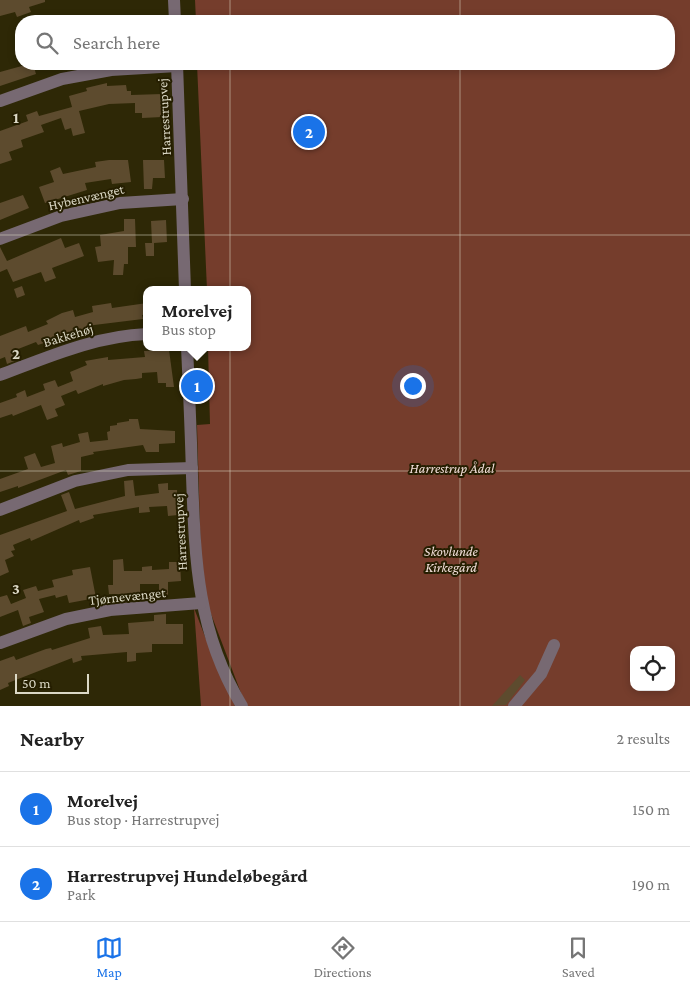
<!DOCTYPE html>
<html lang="en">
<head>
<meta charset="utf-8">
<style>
  body { margin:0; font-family:"Crimson Pro",serif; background:#f2f2f2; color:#222 }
  .controls { position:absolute; right:15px; bottom:15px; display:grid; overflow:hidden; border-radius:10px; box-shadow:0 2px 8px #0003 }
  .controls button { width:45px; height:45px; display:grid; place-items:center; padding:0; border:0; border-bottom:1px solid #e0e0e0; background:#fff; color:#222; font:25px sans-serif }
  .scale { position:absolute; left:15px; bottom:12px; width:74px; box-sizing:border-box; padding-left:5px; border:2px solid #dcd9c6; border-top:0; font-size:14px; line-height:18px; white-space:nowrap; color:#dcd9c6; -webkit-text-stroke:4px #251e00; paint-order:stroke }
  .you { position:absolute; left:412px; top:385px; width:18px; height:18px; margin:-12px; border:4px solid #fff; border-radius:50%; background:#1a73e8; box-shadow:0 0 0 8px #1a73e833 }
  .badge { display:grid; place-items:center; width:32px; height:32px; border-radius:50%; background:#1a73e8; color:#fff; font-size:16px; font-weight:700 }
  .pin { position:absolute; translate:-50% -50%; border:2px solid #fff; box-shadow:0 1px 5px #0006 }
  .popup { position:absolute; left:143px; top:286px; width:108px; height:65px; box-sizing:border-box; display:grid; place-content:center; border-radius:10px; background:#fff; filter:drop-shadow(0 1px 4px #0005); font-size:16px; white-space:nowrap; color:#767676 }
  .popup b { font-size:19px; color:#222 }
  .popup::after { content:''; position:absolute; left:50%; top:100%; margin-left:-10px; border:10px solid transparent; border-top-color:#fff }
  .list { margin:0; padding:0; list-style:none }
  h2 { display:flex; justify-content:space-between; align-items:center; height:65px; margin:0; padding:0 20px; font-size:21px }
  h2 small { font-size:16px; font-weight:400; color:#767676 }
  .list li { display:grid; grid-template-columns:32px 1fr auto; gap:15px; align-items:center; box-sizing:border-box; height:75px; padding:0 20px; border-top:1px solid #e0e0e0 }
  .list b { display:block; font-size:19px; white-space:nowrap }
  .list p { margin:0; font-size:16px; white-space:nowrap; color:#767676 }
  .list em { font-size:16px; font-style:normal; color:#767676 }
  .icon { flex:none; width:28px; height:28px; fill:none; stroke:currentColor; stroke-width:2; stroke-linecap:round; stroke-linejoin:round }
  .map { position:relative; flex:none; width:690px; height:706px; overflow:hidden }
  .search { position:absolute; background:#fff; box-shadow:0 2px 8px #0003; left:15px; right:15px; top:15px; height:55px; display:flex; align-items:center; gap:12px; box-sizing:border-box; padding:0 18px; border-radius:20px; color:#767676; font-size:19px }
  .sheet { height:215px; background:#fff }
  nav { display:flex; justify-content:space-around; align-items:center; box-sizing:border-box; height:70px; border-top:1px solid #e0e0e0; background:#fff; font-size:14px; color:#767676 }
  nav a { display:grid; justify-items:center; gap:2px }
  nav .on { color:#1a73e8 }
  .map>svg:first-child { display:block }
  .green { fill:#753d2c; fill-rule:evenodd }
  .building { fill:#5d4b2e }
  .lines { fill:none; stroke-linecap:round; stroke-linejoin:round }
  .minor { stroke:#776972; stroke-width:12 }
  .grid { fill:none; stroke:#dcd9c6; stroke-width:1; stroke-opacity:0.55 }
  .labels { text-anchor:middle; stroke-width:4; stroke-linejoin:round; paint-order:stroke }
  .street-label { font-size:14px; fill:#dcd9c6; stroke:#251e00 }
  .park-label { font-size:14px; font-style:italic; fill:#f2dfd9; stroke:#251e00 }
  .grid-label { font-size:16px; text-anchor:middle; font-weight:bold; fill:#dcd9c6; stroke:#251e00; stroke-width:4; stroke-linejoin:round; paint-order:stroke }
</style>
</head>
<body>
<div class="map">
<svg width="690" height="706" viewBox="0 0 690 706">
  <rect width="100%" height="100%" fill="#2e2806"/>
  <g class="green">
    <path d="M195,0H690V706H248L241,693L208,606L201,561L197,425L210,424L208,347H247V290H207L197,64H669V21H196ZM634,650H671V687H634Z"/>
    <path d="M194,608L216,665L235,706H201Z"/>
  </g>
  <g class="building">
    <path d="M0,0H45V2L29,7L31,12L17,17L15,12L0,16Z"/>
    <path d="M29,64H33L36,74L0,86V72Z"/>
    <path d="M107,83V86L126,85L127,91H131V95L162,94V117L142,118V113H135V103L109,104L79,111L85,133L73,136L71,128L65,130L61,118L41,125L44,132L21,140L23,147L9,152L12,160L0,164V131L28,121L26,115L37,111L39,116L72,107L69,96L87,91L86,88Z"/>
    <path d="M109,160H128L131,182L112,184L111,179L85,183L87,190L45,203L39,187L54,182L50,171L60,167L63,174L96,167L95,162Z"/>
    <path d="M143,160H164L165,178H153L152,189H144Z"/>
    <path d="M23,195L29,208L0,220V203Z"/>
    <path d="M124,219H135L136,247H128V264H124L123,275H113L114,260L98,262L95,247L101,246L100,235L124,231Z"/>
    <path d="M166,220L167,242L154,243V256H146L145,243H152L151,221Z"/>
    <path d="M61,238L65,248L79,243L84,256L52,268L56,278L45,282L41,272L13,282L7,269L0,272V247L7,261Z"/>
    <path d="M22,286L25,295L17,298L14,289Z"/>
    <path d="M111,303L112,308L147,303V314L142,315L143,319L86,326L87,329L38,345L36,342L13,351L17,360L7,364L5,357L0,359V336L26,326L28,332L48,324L46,321L62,313L73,310L75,317L93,312L92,306Z"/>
    <path d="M169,350L174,387H166V383H158L157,372L142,373V378L136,379L124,380L103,386V384L78,394L76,390L61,396L65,405L55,409L58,416L47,420L41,405L13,416L12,414L0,418V403L17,397L16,394L25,390L27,397L45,390L43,384L55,380L58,387L73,381L70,372L87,365L85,361L108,357V360L145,357L144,351Z"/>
    <path d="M129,419H138L140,429L175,431V443L159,444V452H146L143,445L93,452L94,454L81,457V471L68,475L66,470L18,488V486L0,492V479L28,469L24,457L35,453L41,467L55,463L51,446L62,443L63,447L80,442L78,434L88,432L90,442L108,440L107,432L110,431V426L117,425V423L129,421Z"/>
    <path d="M133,480L135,496L159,493L158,484L168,483V490H177L178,515L168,516L167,506L149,507L150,512L139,513V507L93,515L94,518L80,523L79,520L31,541L30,538L13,545L15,550L11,551L14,556L5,560L9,572L0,576V535L67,511L61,495L69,492L75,509L125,496L124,481Z"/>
    <path d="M123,559L124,571H142V567L152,566V570L169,569V562H180L181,581L168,582V596L159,597V584H140V594H109L108,585H113V560Z"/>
    <path d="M90,567L96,598L69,603L67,595L56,598L55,595L39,599L44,612L29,617L31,623L23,626L18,610L0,617V597L7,595L11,604L26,598L23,590L36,586L38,591L54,587L52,580L73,575L72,570Z"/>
    <path d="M166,614V624H183V644H152V652L136,653V661L127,662V652L81,656L82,660L73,663L72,658L8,683L9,686L0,690V661L14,656L16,660L46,649L51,648L52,650L90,638L88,628L101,626L103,635L129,634L128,623L154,621V615Z"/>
    <path d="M520,675L525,680L506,705L492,706Z"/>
  </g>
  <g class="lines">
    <g class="minor">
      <path d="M174,0L175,21"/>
      <path d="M177,64L185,290"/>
      <path d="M0,101L62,79L111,70L177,66"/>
      <path d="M0,239L61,216L120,203L183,199"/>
      <path d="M187,347C189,390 191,433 192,476C195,560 197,632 242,706"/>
      <path d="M0,375C48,357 95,336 147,334"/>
      <path d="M0,510L75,481L128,470L192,468"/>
      <path d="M0,643L66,619L110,610L201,603"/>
      <path d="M514,706L541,674L554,645"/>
    </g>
  </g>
  <path class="grid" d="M230,0V21M460,0V21M230,64V706M460,64V706M0,235H690M0,471H690"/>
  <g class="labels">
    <g class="street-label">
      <text transform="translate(164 117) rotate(-93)" y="5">Harrestrupvej</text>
      <text transform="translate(86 197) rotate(-13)" y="5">Hybenvænget</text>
      <text transform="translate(68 335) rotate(-17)" y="5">Bakkehøj</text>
      <text transform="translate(180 532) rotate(-93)" y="5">Harrestrupvej</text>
      <text transform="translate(127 596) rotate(-6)" y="5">Tjørnevænget</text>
    </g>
    <g class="park-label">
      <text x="452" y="473">Harrestrup Ådal</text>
      <text x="451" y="556">Skovlunde<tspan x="451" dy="16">Kirkegård</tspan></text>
    </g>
  </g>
  <g class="grid-label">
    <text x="16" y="123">1</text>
    <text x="16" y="359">2</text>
    <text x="16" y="594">3</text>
  </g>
</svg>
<div class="controls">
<button><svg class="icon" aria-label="locate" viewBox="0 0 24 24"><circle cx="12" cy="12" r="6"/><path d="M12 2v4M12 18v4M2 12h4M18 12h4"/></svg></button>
</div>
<div class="scale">50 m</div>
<div class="you"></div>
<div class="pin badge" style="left:197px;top:386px">1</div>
<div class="popup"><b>Morelvej</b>Bus stop</div>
<div class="pin badge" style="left:309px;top:132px">2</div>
<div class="search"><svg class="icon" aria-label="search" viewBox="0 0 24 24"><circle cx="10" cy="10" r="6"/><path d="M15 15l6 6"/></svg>Search here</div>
</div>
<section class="sheet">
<h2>Nearby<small>2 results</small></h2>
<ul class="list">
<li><span class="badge">1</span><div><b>Morelvej</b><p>Bus stop · Harrestrupvej</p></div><em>150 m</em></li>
<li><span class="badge">2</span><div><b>Harrestrupvej Hundeløbegård</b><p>Park</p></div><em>190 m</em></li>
</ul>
</section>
<nav>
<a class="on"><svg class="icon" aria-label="map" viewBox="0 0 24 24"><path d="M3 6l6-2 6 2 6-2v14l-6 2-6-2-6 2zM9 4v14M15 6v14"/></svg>Map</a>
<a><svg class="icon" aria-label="directions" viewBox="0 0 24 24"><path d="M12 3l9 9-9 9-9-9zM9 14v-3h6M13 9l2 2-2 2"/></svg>Directions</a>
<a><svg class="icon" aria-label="saved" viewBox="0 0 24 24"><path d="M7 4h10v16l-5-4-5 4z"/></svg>Saved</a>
</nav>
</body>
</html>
